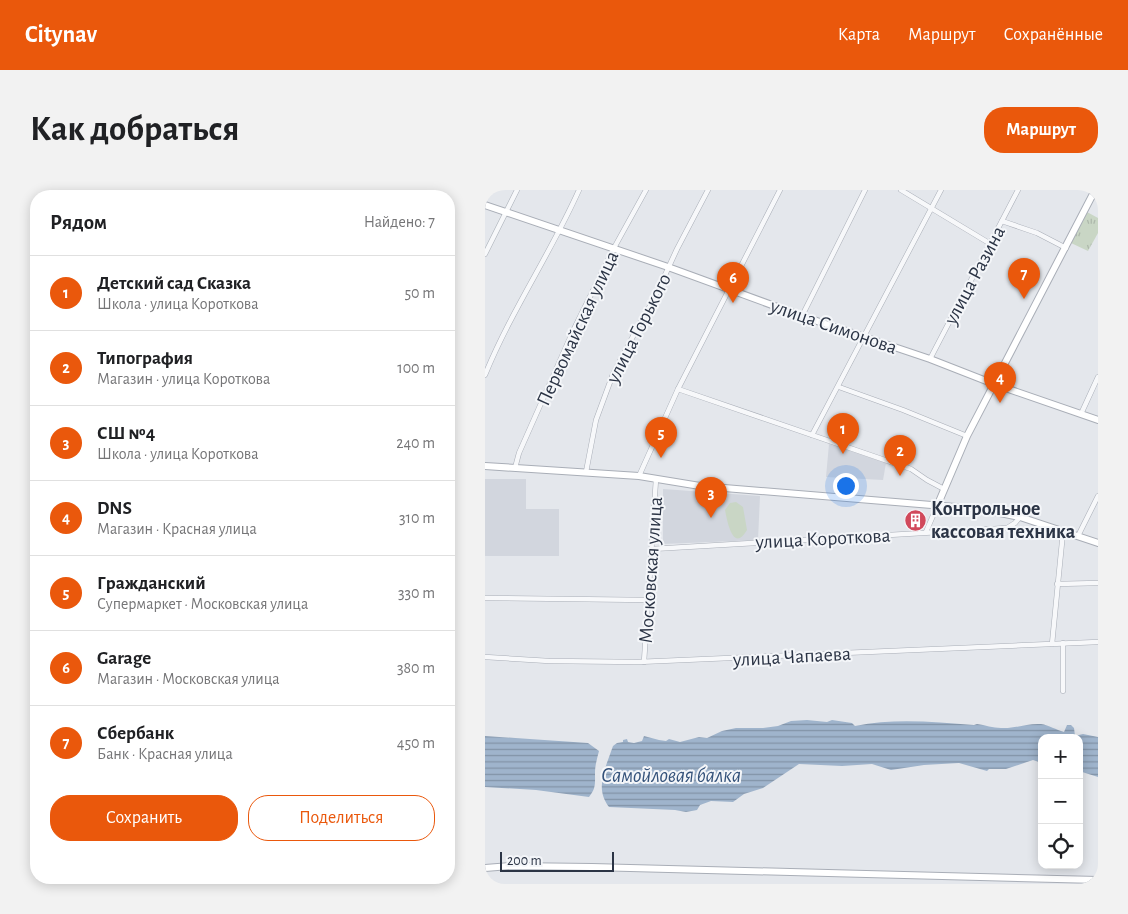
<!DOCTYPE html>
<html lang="ru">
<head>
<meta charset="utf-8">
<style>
  body { margin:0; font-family:"Alegreya Sans",sans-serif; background:#f2f2f2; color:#202124 }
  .controls { position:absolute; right:15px; bottom:15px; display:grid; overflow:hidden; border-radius:10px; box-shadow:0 2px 12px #0003 }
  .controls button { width:45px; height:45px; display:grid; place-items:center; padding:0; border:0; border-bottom:1px solid #e0e0e0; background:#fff; color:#202124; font:25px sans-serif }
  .scale { position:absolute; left:15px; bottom:12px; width:114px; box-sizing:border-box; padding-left:5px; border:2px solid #2b3445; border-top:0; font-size:14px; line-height:18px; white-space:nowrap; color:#2b3445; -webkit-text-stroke:4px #f4f6f9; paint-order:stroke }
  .you { position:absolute; left:360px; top:295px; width:18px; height:18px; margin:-12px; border:4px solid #fff; border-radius:50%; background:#1a73e8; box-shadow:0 0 0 8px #1a73e833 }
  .badge { display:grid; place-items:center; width:32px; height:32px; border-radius:50%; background:#ea580c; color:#fff; font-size:16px; font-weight:700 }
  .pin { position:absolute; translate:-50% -41px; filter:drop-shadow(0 1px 2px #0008) }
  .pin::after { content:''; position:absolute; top:26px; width:18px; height:15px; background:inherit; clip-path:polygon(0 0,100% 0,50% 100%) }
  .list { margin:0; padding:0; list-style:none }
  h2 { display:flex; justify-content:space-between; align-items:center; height:65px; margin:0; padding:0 20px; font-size:21px }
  h2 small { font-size:16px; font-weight:400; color:#757577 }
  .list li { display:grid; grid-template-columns:32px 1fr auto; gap:15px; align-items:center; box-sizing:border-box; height:75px; padding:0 20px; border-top:1px solid #e0e0e0 }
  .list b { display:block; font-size:19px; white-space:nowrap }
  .list p { margin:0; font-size:16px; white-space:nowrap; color:#757577 }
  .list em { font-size:16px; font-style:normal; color:#757577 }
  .actions { display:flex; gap:10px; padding:15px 20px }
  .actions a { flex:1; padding:11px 0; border:1px solid #ea580c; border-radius:20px; text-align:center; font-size:18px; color:#ea580c }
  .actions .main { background:#ea580c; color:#fff }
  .icon { flex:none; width:28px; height:28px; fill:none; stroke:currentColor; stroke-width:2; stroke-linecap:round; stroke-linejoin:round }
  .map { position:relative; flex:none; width:613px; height:694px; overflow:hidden; border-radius:20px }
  header { display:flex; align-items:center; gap:30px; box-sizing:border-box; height:70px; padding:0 25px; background:#ea580c; color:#fff }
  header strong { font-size:24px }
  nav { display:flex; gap:28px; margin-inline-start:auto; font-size:18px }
  .intro { display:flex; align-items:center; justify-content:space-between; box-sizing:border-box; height:120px; padding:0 30px }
  h1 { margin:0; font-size:35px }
  .button { padding:12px 22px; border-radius:20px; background:#ea580c; color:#fff; font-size:18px; font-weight:700 }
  main { display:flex; gap:30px; padding:0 30px }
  aside { flex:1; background:#fff; border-radius:20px; box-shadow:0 2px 12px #0003 }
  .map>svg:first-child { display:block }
  .built { fill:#d2d6de }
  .park { fill:url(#park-tufts) }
  .pitch { fill:#c9d6c5 }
  .water { fill:url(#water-rules) }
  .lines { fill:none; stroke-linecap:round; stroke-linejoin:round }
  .street-casing { stroke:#a9aeb7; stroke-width:5.5 }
  .secondary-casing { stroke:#a9aeb7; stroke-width:8 }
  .street { stroke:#f7f8fa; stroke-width:4.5 }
  .secondary { stroke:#fff; stroke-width:6 }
  .labels { text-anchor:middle; stroke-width:4; stroke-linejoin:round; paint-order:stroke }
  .street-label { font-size:20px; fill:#2b3445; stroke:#f4f6f9 }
  .poi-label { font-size:20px; font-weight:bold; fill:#2b3445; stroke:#f4f6f9; text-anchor:start }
  .water-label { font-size:21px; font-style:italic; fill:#34527a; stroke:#f4f6f9 }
</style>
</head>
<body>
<header>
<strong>Citynav</strong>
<nav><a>Карта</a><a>Маршрут</a><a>Сохранённые</a></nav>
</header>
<div class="intro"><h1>Как добраться</h1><a class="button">Маршрут</a></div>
<main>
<aside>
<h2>Рядом<small>Найдено: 7</small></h2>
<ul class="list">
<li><span class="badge">1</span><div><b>Детский сад Сказка</b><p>Школа · улица Короткова</p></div><em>50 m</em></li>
<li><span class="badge">2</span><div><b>Типография</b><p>Магазин · улица Короткова</p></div><em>100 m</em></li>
<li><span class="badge">3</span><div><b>СШ №4</b><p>Школа · улица Короткова</p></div><em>240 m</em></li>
<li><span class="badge">4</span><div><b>DNS</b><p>Магазин · Красная улица</p></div><em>310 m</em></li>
<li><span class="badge">5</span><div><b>Гражданский</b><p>Супермаркет · Московская улица</p></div><em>330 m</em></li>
<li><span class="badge">6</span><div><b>Garage</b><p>Магазин · Московская улица</p></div><em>380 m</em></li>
<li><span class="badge">7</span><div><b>Сбербанк</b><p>Банк · Красная улица</p></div><em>450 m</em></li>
</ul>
<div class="actions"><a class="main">Сохранить</a><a>Поделиться</a></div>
</aside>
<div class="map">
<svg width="613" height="694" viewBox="0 0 613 694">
  <defs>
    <pattern id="park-tufts" width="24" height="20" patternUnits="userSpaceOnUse" patternTransform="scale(1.25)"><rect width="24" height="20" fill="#c9d6c5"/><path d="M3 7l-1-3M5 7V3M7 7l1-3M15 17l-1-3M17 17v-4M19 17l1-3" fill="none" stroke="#adb8ab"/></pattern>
    <pattern id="water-rules" width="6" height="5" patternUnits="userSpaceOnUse" patternTransform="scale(1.25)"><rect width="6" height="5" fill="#9fb4cc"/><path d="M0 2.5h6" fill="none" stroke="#8293a7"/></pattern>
  </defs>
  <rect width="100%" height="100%" fill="#e4e7ec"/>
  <g class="built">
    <path d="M344,254L401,273L398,290L341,287Z"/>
    <path d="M0,289H41V319H74V366H0Z"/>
    <path d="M178,299L275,306L273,350L178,354Z"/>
  </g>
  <path class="park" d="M602,22L613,28V43L603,61L586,53Z"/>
  <path class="pitch" d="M251,312L258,317L262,340C248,364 242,330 240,320L245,313Z"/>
  <g class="water">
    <path d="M322,530L342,532L347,530L367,533L370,536C409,528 449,532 489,535L492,534C500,535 508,538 516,538C530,539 542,533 556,534C564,535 571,540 579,542L582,535H586L589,538L590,546L598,544L613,547V587L594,581V548H557V573L548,570L521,579H504L502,581L474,573L439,575L406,580L387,574L357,576L314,574L278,598L259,604L248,612L226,611L215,615L212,620L201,622L190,620L124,617C109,598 121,577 128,556L132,553L138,552V550L142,549L143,552L149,553L157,551L159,546L174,550L181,551L184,549L195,552L214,547L222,548L237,541L251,538H278L293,536L306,531Z"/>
    <path d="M0,546L103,553L114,561C112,568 110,576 110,583C110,594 111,598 104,607L51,600L0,597Z"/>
  </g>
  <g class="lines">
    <defs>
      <g id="street">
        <path d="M416,0L504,53"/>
        <path d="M517,31L552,43L581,58"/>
        <path d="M0,64L32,0"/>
        <path d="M317,126L380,0"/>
        <path d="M445,169L533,0"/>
        <path d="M0,185C26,121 66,63 94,0"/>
        <path d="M354,197L418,220L482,246"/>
        <path d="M193,199L426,279L442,290L459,299"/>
        <path d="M596,224L613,187"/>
        <path d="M327,245L456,0"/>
        <path d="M30,278L34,263L89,139L129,58L161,0"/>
        <path d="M101,282L111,230L128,184L154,135L169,109L192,59L223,0"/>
        <path d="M154,286L193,199L295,0"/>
        <path d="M441,342L453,314"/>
        <path d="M593,346L613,306"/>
        <path d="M167,359L522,338L530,333L535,327"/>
        <path d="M572,394L613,393"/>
        <path d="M0,408L162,410"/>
        <path d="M578,453V501"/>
        <path d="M567,454L578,342"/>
        <path d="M0,467L64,471L153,472L613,452"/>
        <path d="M159,472L171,289"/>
      </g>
      <g id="secondary">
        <path d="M0,15L183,77L317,126L445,169L509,194L613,230"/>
        <path d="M0,276L154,286L215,296L495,319L535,327L613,353"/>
        <path d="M453,314L482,246L610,0"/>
        <path d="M0,678L26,676L107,677L613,690"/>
      </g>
    </defs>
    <use href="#street" class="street-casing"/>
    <use href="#secondary" class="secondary-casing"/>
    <use href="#street" class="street"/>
    <use href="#secondary" class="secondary"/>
  </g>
  <defs>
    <symbol id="building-disc" viewBox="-11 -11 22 22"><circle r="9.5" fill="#d1495b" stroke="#f4f6f9"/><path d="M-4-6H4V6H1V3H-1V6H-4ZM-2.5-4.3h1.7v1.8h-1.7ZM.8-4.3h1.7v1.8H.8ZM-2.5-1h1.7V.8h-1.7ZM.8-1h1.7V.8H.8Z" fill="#fff"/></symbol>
  </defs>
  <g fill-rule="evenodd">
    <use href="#building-disc" x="418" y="318" width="25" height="25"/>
  </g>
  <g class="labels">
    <g class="street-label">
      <text transform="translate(489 85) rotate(-62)" y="7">улица Разина</text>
      <text transform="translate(349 136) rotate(19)" y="7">улица Симонова</text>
      <text transform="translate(92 138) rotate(-65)" y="7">Первомайская улица</text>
      <text transform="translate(153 138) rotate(-63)" y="7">улица Горького</text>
      <text transform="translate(338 348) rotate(-3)" y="7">улица Короткова</text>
      <text transform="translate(165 380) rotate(-86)" y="7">Московская улица</text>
      <text transform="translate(307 466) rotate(-3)" y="7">улица Чапаева</text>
    </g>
    <g class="poi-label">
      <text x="446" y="325">Контрольное<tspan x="446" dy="23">кассовая техника</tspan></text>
    </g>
    <g class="water-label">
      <text x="186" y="592">Самойловая балка</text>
    </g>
  </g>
</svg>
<div class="controls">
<button>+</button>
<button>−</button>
<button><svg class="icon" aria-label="locate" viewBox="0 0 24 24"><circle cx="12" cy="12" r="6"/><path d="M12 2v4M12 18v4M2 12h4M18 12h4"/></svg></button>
</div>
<div class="scale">200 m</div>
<div class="you"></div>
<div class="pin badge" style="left:358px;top:264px">1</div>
<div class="pin badge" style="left:415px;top:286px">2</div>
<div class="pin badge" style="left:226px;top:328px">3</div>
<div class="pin badge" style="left:515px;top:213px">4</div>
<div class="pin badge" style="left:176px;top:268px">5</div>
<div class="pin badge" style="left:248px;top:113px">6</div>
<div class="pin badge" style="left:539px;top:109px">7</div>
</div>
</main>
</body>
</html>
